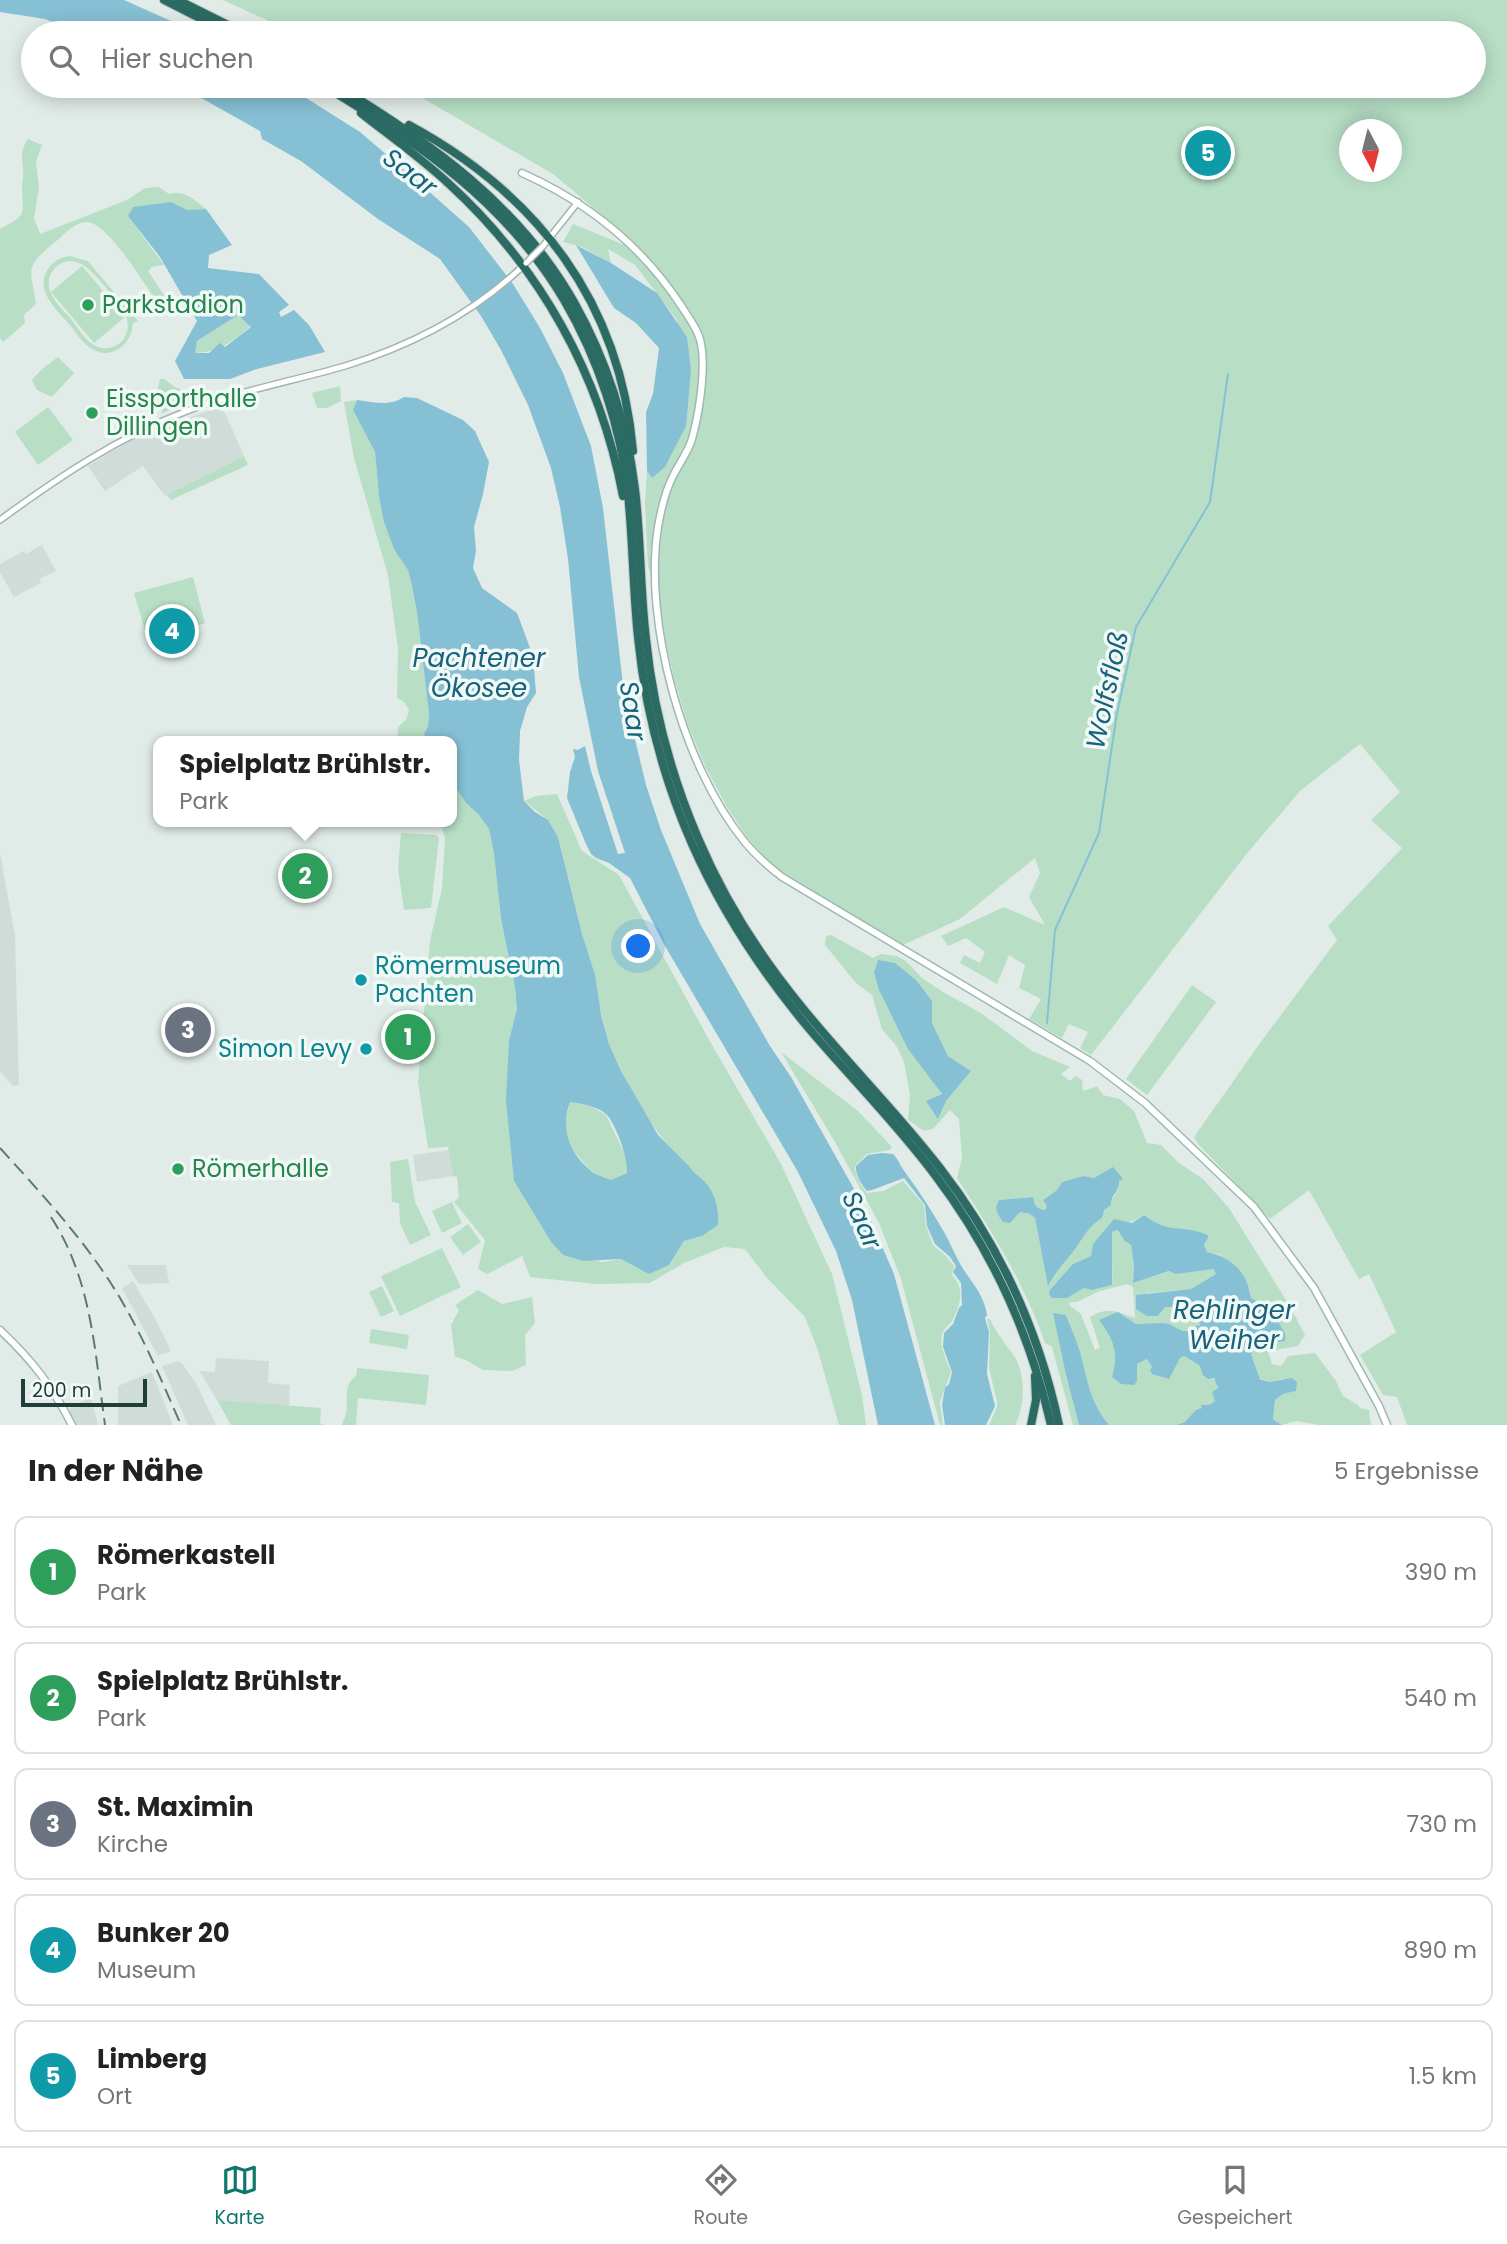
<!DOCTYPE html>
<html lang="de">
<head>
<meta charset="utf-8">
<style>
  body { margin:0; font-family:Poppins,sans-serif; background:#f6f6f6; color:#222 }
  .compass { position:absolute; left:1339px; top:119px; width:63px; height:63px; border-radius:50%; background:#fff; box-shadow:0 4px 18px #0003; rotate:173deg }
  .scale { position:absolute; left:21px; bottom:18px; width:126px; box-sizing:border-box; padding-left:7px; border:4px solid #203e39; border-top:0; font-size:19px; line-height:24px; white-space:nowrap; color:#203e39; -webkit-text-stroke:5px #f1f9f6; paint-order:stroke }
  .you { position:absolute; left:639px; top:947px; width:24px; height:24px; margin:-18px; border:5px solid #fff; border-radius:50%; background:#1a73e8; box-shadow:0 0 0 10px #1a73e833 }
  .badge { display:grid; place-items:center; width:46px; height:46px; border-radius:50%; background:#0f766e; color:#fff; font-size:23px; font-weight:700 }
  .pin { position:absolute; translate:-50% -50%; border:4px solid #fff; box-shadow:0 2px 7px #0006 }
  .popup { position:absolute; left:153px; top:736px; width:304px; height:91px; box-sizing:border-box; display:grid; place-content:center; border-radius:14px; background:#fff; filter:drop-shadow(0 2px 5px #0005); font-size:23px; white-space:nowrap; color:#767676 }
  .popup b { font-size:26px; color:#222 }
  .popup::after { content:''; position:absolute; left:50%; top:100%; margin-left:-14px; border:14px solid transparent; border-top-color:#fff }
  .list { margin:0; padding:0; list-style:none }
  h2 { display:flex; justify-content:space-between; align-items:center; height:91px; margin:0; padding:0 28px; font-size:30px }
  h2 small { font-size:23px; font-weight:400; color:#767676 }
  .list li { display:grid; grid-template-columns:46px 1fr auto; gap:21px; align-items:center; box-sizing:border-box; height:112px; margin:0 14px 14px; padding:0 14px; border:2px solid #e0e0e0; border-radius:14px }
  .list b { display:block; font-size:26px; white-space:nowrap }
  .list p { margin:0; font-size:23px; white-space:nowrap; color:#767676 }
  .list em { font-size:23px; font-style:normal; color:#767676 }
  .icon { flex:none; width:38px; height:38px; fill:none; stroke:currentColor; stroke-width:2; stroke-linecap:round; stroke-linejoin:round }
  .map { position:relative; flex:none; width:1507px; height:1425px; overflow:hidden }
  .search { position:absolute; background:#fff; box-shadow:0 4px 18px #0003; left:21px; right:21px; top:21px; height:77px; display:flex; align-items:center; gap:18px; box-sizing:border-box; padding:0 24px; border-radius:38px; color:#767676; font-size:26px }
  .sheet { height:721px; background:#fff }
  nav { display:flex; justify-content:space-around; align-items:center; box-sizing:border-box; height:98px; border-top:2px solid #e0e0e0; background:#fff; font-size:19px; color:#767676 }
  nav a { display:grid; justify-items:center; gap:4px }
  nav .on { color:#0f766e }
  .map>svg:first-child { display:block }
  .built { fill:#cfdcd7 }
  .green { fill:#b8dfc6; fill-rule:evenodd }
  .water { fill:#86c0d4; fill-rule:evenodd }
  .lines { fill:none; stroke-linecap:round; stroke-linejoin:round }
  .stream { stroke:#86c0d4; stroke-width:2 }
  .tertiary-casing { stroke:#a3b4b0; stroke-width:8 }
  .secondary-casing { stroke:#9eb8b2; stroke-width:9 }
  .motorway-casing { stroke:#c1c9c8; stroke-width:10 }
  .tertiary { stroke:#fff; stroke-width:5 }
  .secondary { stroke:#fff; stroke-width:6 }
  .motorway { stroke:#2b6b64; stroke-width:8 }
  .rail { stroke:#5b7974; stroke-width:2; stroke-dasharray:14 7; stroke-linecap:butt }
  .tertiary-bridge-casing { stroke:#a3b4b0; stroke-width:8; stroke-linecap:butt }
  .tertiary-bridge { stroke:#fff; stroke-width:5 }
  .leisure-dot { fill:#2e9e5b; stroke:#f1f9f6; stroke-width:2.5 }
  .culture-dot { fill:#0f9aa8; stroke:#f1f9f6; stroke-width:2.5 }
  .labels { text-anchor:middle; stroke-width:7; stroke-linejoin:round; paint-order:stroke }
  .leisure-label { font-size:24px; fill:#27864d; stroke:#f1f9f6; text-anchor:start }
  .culture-label { font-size:24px; fill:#0d838f; stroke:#f1f9f6; text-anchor:start }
  .water-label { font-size:26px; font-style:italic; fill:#17627c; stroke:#f1f9f6 }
</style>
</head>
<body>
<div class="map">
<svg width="1507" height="1425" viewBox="0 0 1507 1425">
  <rect width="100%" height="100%" fill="#e1ece8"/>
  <g class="built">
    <path d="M213,409H219L225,413L244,456L165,496L143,466L105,491L88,466L135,438Z"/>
    <path d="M42,545L56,571L39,579L41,583L14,597L0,572V564L24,551L26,554Z"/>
    <path d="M0,853L15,936L19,1085L13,1086L0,1072Z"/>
    <path d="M449,1150L453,1176L417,1182L413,1155Z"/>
    <path d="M127,1265H166L169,1283L139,1284Z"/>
    <path d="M133,1281L156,1320L171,1351L158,1356L122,1288Z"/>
    <path d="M216,1358L269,1361L268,1383L290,1385L289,1406L217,1400L199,1371L215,1372Z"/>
    <path d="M179,1361L184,1366L196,1383L216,1425H188L162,1366Z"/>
    <path d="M152,1372L173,1425H118V1386Z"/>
    <path d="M91,1397L98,1425H76L70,1412V1408Z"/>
  </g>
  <g class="green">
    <path d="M223,0H1507V1425H1407L1397,1397L1383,1395L1360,1355L1396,1332L1369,1274L1359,1279L1309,1190L1270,1219L1198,1144L1194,1137L1260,1043L1337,940L1328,926L1402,848L1371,820L1400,792L1360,744L1300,791L1245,856L1091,1055L1080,1048L1088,1032L1069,1024L1062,1038L1029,1019L1041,999L1019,988L1025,965L1009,955L997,984L960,963L964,955L980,963L985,952L966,938L948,946L941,936L1004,907L1045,925L1029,897L1040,873L1035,858L960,919L903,945L800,884L768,862L746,836L727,807L706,768L688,725L675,682L665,638L658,589L648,567L645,504L647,471L652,478L677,320L635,265L608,249L611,263L582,247L563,242L573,224L622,244L628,237L553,174L402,86H1474V33H295ZM1350,130H1392V172H1350Z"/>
    <path d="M28,139L42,145L36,162L39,187L34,218L40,234L127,200L145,188L159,187L169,194C185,190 194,200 206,209L128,216L164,265L152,267L148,271L165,297L160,305C145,287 107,219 85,222C72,224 64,235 54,243C23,268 31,269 36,304L24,315L25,323L3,342L0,338V229C29,214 22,215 22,186C22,181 24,176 23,170C22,157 20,151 28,139Z"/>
    <path d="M70,256L88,261L138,321L133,323C132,344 112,361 92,349C83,344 76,333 70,325C57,310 34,291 48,269C53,261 61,257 70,256ZM70,261C92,262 112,297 125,314C129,322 129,332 123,340C117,347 107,350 98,347C86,343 78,328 71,319C60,306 41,290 52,272C56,265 62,262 70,261Z"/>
    <path d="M82,266L125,317L94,343L51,292Z"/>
    <path d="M238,315L251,326C231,342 221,352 194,353L197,341Z"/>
    <path d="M58,357L74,373L52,397L37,390L32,380L42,369Z"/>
    <path d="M160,379H165C183,397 193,388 215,393L212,396L162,413L158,388Z"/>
    <path d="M340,386L341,401L327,408H317L312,393Z"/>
    <path d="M357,400L353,410L375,452L379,496L395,551L408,570L412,586L417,612L429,714L428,726L424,734L427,741H397L398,727L406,720L409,710L404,702L397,698L398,649L388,575L354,458L344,402Z"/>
    <path d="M48,407L73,440L38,465L15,432Z"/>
    <path d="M244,456L248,465L171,500L167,495Z"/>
    <path d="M193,577L205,623L158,638L156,631L146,634L134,593Z"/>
    <path d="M452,775L454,785L466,803L478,814L489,829L494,854L501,919L515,987L517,1009L509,1040L514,1181L551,1242L563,1255L603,1262L621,1259L669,1265L684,1241L702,1236L704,1180L692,1171L689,1166C651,1132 629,1091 609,1044L558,837L548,820L524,801L536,796L557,794L582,851L619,875L708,1038L781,1164L832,1274L862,1395L866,1425H839L818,1351L805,1317L767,1278L745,1249L724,1247L684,1263L650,1283L596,1284L530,1277L522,1256L487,1274L478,1269L485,1240L454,1202L459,1197L457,1177L453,1176L448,1147L428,1148L418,1082L430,941L442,888L445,839L441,822H452Z"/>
    <path d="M401,833L436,835L439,838L431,908L404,910L398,868Z"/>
    <path d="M311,860L315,863L318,898H305L303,886L286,887L284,867L287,863Z"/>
    <path d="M831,935L873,958L881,954L897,956L906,961L922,978L943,992L981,1013L1032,1051L1070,1067L1061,1074L1070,1081L1076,1076L1082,1080L1083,1091L1097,1086L1103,1095L1120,1099L1134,1111L1147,1143L1161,1145L1179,1163L1203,1179L1229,1208L1291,1308L1305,1335L1298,1346L1268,1351L1272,1364L1281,1366L1288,1356L1315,1353L1336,1381L1343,1396L1358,1405L1360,1408L1369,1410L1371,1425H1318L1297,1421L1282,1425L1273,1419L1275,1400L1283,1394L1296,1391L1282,1379L1269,1382L1260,1378L1251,1354C1261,1341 1270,1337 1285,1332L1278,1323L1251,1298L1250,1290L1219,1255L1207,1252L1204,1245L1209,1236C1184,1230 1165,1232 1144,1215C1121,1229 1098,1226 1091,1256L1073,1264L1052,1298H1067L1084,1288L1092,1290L1112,1285C1113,1267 1111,1250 1112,1232L1119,1230L1131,1245L1134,1265L1133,1283L1170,1271L1213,1269L1216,1274L1191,1289L1146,1293L1158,1316L1165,1307L1187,1308L1195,1312L1202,1325L1192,1331H1183L1169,1324H1136L1118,1312L1110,1334C1117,1347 1116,1363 1112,1377L1137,1381V1364L1147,1359L1152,1367L1184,1356L1199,1365L1201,1371C1213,1378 1220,1380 1216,1395C1214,1404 1216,1400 1209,1405H1205L1185,1422L1176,1425H1109C1089,1400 1088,1381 1080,1353C1076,1340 1071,1328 1066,1315L1054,1314L1066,1375L1079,1425H1073L1052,1347L1045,1343C1025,1284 991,1230 957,1178L962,1158L959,1119L950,1110L933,1129L924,1131L908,1120L910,1095L904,1062L897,1047L882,1029L872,995L856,983L825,945L826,936ZM874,973L932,1001V1023L948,1056L971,1071L946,1101C921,1062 886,1018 874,973ZM1113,1168L1115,1195L1072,1251L1070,1256L1063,1261L1048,1285L1035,1218L1030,1214L1020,1212L1010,1223L996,1204L999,1200L1032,1197C1034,1204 1036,1209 1045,1210L1048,1207L1043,1200L1057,1190L1062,1182L1083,1176L1094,1178ZM1127,1284L1133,1287L1135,1318C1117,1312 1109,1306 1090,1317L1100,1348L1095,1350L1081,1314L1070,1306L1069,1302H1077L1097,1292Z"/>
    <path d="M1192,985L1216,1002L1147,1095L1126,1079Z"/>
    <path d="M781,1052L858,1111L892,1147L890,1150L867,1154L855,1166C855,1175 861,1186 867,1193L883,1191L903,1181L924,1205L926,1226L933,1245L947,1257L954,1266L952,1275C965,1288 961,1305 952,1321C949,1326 944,1328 942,1334C939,1348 947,1360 951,1372L940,1402L943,1425H940L901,1279L879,1223L835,1142Z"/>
    <path d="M570,1102L589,1105L606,1115L628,1161L627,1173L611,1180L591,1171L572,1149L564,1125Z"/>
    <path d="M408,1159L415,1202L431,1235L410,1245L400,1223L399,1203L392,1202L390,1162Z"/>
    <path d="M452,1202L462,1223L442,1233L432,1211Z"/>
    <path d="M468,1224L481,1242L463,1255L450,1237Z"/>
    <path d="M442,1248L461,1287L400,1316L381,1276Z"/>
    <path d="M382,1286L394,1311L381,1317L369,1292Z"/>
    <path d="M478,1290L502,1304L532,1297L535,1323L525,1335L526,1365L512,1371L483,1370L466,1360L455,1357L451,1325L459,1310L455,1305Z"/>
    <path d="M987,1319H990C996,1333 1006,1344 1014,1356C1026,1374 1025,1406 1015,1425H989L997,1407V1402L989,1368L990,1331Z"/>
    <path d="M371,1329L409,1335L407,1349L369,1343Z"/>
    <path d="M357,1368L429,1375L426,1405L358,1398L356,1425H342C343,1421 345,1418 346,1414C349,1400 342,1386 356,1376Z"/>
    <path d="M217,1400L321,1408L320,1424L327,1425H231Z"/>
  </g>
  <g class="water">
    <path d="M0,0H124L171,21L193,33H79L45,19L0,12Z"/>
    <path d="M180,86H287L360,132L416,180L469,227L513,284L540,328L563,373L591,446L603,508L624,694L646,785L661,830L700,924L770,1046L791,1077L867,1212L894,1274L935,1425H878L852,1300L836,1251L798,1172L665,946L630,878L609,863L596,858L591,854L586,844L567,798L570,772L575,757L573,749L578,750L585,746L591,771L618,854L625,853L598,771L579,677L568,559L560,507L551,468L528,405L501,350L481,316L440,259L378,219L301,161L262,139L260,131Z"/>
    <path d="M171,202L187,210L206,209L232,245L209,255L208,268L259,274L289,305L279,312L281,317L294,310L309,325L325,352L257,369L230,379H184L175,361L197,321L160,257L128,216L133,207ZM238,315L251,327L225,347L220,343L209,353H195L197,341Z"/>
    <path d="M576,245L611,263L657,293L687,337L691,370L686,426L665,467L652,478L647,471L646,412L653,394L659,348L636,323L614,308Z"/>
    <path d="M404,397L417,398L463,420L475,431L489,462L483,494L474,527L476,551L473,568L482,588L517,613L533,656L536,693L527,707L520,731L519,760L524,801L535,812L548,820L558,837L582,934L595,975L601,1014L609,1044L621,1071L658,1135L689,1166C693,1172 696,1174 701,1178C715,1190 719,1208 718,1225L702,1236L684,1241L669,1265L649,1274L621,1259L584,1261L563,1255L551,1242L514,1181L506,1101L509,1040L517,1009L515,987L501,919L494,854L489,829L478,814L466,803L454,785L452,741H427L424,734L428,726L429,714L417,612L412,586L408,570L395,551L384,522L379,496L375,452L353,410L357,400C375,402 388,407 404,397ZM570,1102C582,1104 598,1106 607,1115C617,1127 628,1158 627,1173L611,1180C605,1177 596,1175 591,1171C569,1153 560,1128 570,1102Z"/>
    <path d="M878,960L895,963L916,980L932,1001V1023L948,1056L971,1071L946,1101L938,1119L926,1101L942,1094L908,1049L879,990L874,973Z"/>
    <path d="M882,1153L893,1154C899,1160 900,1166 905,1172C919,1191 932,1211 944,1232C952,1246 958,1263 968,1276C976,1287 985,1300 987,1315L985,1318L989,1332L987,1374L995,1406L986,1425H945L942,1405L945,1388L949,1384L952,1372L943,1347L944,1333L953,1324L959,1308L962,1305L961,1283L953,1272L956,1266L950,1257L935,1244L927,1226L925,1205L904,1178L872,1190L867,1191C862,1185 855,1175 856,1166L868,1155Z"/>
    <path d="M1113,1167L1123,1179L1119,1181C1120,1190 1110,1196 1111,1205L1104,1210L1102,1218C1086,1227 1080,1245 1068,1258C1060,1267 1054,1275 1048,1286L1035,1218L1030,1214L1020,1212L1010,1223L1003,1222C998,1215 993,1208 999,1200L1033,1197C1034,1204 1036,1209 1045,1210L1047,1206L1043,1200L1057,1190L1062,1182L1083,1176L1094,1178Z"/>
    <path d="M1144,1215C1171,1236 1183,1223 1209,1236L1204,1245L1207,1252C1233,1258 1247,1272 1251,1298L1271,1310L1285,1333V1341L1276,1342L1267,1338L1259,1344L1251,1354L1260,1379L1269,1382L1292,1378L1297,1382L1296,1391L1283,1394L1275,1400L1273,1419L1282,1425H1176L1185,1422L1196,1410L1202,1408L1201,1405H1209L1215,1401L1212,1392L1218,1388L1214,1378L1208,1379L1203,1375L1199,1365L1184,1356L1180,1358L1169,1379L1152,1374L1150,1370L1152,1367L1147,1359L1137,1364V1381L1134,1385L1121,1384L1112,1377C1119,1352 1114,1340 1099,1320L1118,1312L1136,1324L1162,1323L1169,1324L1183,1331H1192L1196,1326L1201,1325L1197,1320L1195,1312L1187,1308L1165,1307L1158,1316H1147L1136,1309V1295L1191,1289L1216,1274L1213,1269L1176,1274L1169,1271L1133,1283L1134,1266L1131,1245L1124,1240L1118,1230L1112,1232V1285L1092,1290L1084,1288L1067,1298H1052L1049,1294L1050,1290L1073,1264L1091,1256L1093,1244L1114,1219L1132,1223Z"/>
    <path d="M1053,1313L1066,1315C1071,1327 1076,1340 1080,1352C1088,1381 1089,1400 1109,1425H1079L1066,1375Z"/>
  </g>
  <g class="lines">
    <path class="stream" d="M1047,1023L1055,930L1099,833L1117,713L1136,627L1210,502L1228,374"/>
    <defs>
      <g id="tertiary">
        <path d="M543,246L578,202"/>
        <path d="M0,520C59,477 118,437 187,411C238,391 293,381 345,366C410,346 474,313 524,265"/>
      </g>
      <g id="secondary">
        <path d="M522,173C587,202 643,247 682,307C689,318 699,331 701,344C706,370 699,414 692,439C688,452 679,464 673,476C665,492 661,509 658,527C643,622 683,766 744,841C755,855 768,866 782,877L1090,1061L1145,1103L1254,1207L1314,1288L1379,1406L1387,1425"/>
        <path d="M0,1330C32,1360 52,1386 72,1425"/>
      </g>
      <g id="motorway">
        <path d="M164,0L229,33"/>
        <path d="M178,0L244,33"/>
        <path d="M324,86C418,142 507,203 564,300C598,358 621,427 628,494C633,542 633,590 638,637C645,708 663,778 692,844C722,912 763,974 811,1031C852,1079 897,1124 935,1175C992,1250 1030,1334 1051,1425"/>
        <path d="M337,86C430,142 519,205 574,302C606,359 627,424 635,489C641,539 640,589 646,639C653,708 671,775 698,838C724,899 759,955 801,1006C846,1062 897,1112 940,1168C999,1244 1039,1331 1059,1425"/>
        <path d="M361,113C390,136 421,158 448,183C540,267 600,374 623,496"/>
        <path d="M409,125C538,195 620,302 633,451"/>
        <path d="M1031,1425L1036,1400L1035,1376"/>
      </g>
    </defs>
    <use href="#tertiary" class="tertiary-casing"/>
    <use href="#secondary" class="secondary-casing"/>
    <use href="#motorway" class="motorway-casing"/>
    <use href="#tertiary" class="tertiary"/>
    <use href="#secondary" class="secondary"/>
    <use href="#motorway" class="motorway"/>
    <g class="rail">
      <path d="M0,1148C40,1192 80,1235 112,1285C140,1329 160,1377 181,1425"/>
      <path d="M51,1217C92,1280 95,1353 105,1425"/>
    </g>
    <defs>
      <path id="tertiary-bridge" d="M526,263L543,246"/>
    </defs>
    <use href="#tertiary-bridge" class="tertiary-bridge-casing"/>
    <use href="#tertiary-bridge" class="tertiary-bridge"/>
  </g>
  <g class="leisure-dot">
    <circle cx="88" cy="305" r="7"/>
    <circle cx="92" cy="413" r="7"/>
    <circle cx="178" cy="1169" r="7"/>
  </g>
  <g class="culture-dot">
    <circle cx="361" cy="980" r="7"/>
    <circle cx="366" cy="1049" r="7"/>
  </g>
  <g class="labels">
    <g class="leisure-label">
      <text x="102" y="313">Parkstadion</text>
      <text x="106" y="407">Eissporthalle<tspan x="106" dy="28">Dillingen</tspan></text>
      <text x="192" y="1177">Römerhalle</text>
    </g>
    <g class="culture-label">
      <text x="375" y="974">Römermuseum<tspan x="375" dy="28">Pachten</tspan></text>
      <text x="352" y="1057" text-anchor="end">Simon Levy</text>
    </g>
    <g class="water-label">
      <text transform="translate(410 172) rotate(37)" y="9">Saar</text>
      <text x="479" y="667">Pachtener<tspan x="479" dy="30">Ökosee</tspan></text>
      <text transform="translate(1107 690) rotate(-78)" y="9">Wolfsfloß</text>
      <text transform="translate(633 711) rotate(81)" y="9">Saar</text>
      <text transform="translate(862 1220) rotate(66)" y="9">Saar</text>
      <text x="1234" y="1319">Rehlinger<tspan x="1234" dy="30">Weiher</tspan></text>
    </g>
  </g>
</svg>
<svg class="compass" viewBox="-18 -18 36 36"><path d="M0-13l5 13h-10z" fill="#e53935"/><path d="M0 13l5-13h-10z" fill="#767676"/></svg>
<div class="scale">200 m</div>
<div class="you"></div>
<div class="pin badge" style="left:408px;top:1037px;background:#2e9e5b">1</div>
<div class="pin badge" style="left:305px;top:876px;background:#2e9e5b">2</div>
<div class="popup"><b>Spielplatz Brühlstr.</b>Park</div>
<div class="pin badge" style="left:188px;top:1030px;background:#6b7280">3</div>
<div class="pin badge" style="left:172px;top:631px;background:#0f9aa8">4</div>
<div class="pin badge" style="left:1208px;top:153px;background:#0f9aa8">5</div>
<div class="search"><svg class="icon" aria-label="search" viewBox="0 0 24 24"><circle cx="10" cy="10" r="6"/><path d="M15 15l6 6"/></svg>Hier suchen</div>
</div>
<section class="sheet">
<h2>In der Nähe<small>5 Ergebnisse</small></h2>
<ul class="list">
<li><span class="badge" style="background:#2e9e5b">1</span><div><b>Römerkastell</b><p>Park</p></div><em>390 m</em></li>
<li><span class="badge" style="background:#2e9e5b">2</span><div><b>Spielplatz Brühlstr.</b><p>Park</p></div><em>540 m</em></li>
<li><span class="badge" style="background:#6b7280">3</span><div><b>St. Maximin</b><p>Kirche</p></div><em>730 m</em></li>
<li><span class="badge" style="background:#0f9aa8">4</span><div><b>Bunker 20</b><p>Museum</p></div><em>890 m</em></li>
<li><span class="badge" style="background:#0f9aa8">5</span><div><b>Limberg</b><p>Ort</p></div><em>1.5 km</em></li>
</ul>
</section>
<nav>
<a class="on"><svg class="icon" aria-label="map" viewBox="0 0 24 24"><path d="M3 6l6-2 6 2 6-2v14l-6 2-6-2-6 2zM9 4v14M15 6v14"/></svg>Karte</a>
<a><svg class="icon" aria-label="directions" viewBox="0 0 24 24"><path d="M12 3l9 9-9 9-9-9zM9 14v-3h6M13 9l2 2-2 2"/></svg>Route</a>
<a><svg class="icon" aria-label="saved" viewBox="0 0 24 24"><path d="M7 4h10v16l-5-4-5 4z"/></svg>Gespeichert</a>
</nav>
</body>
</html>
